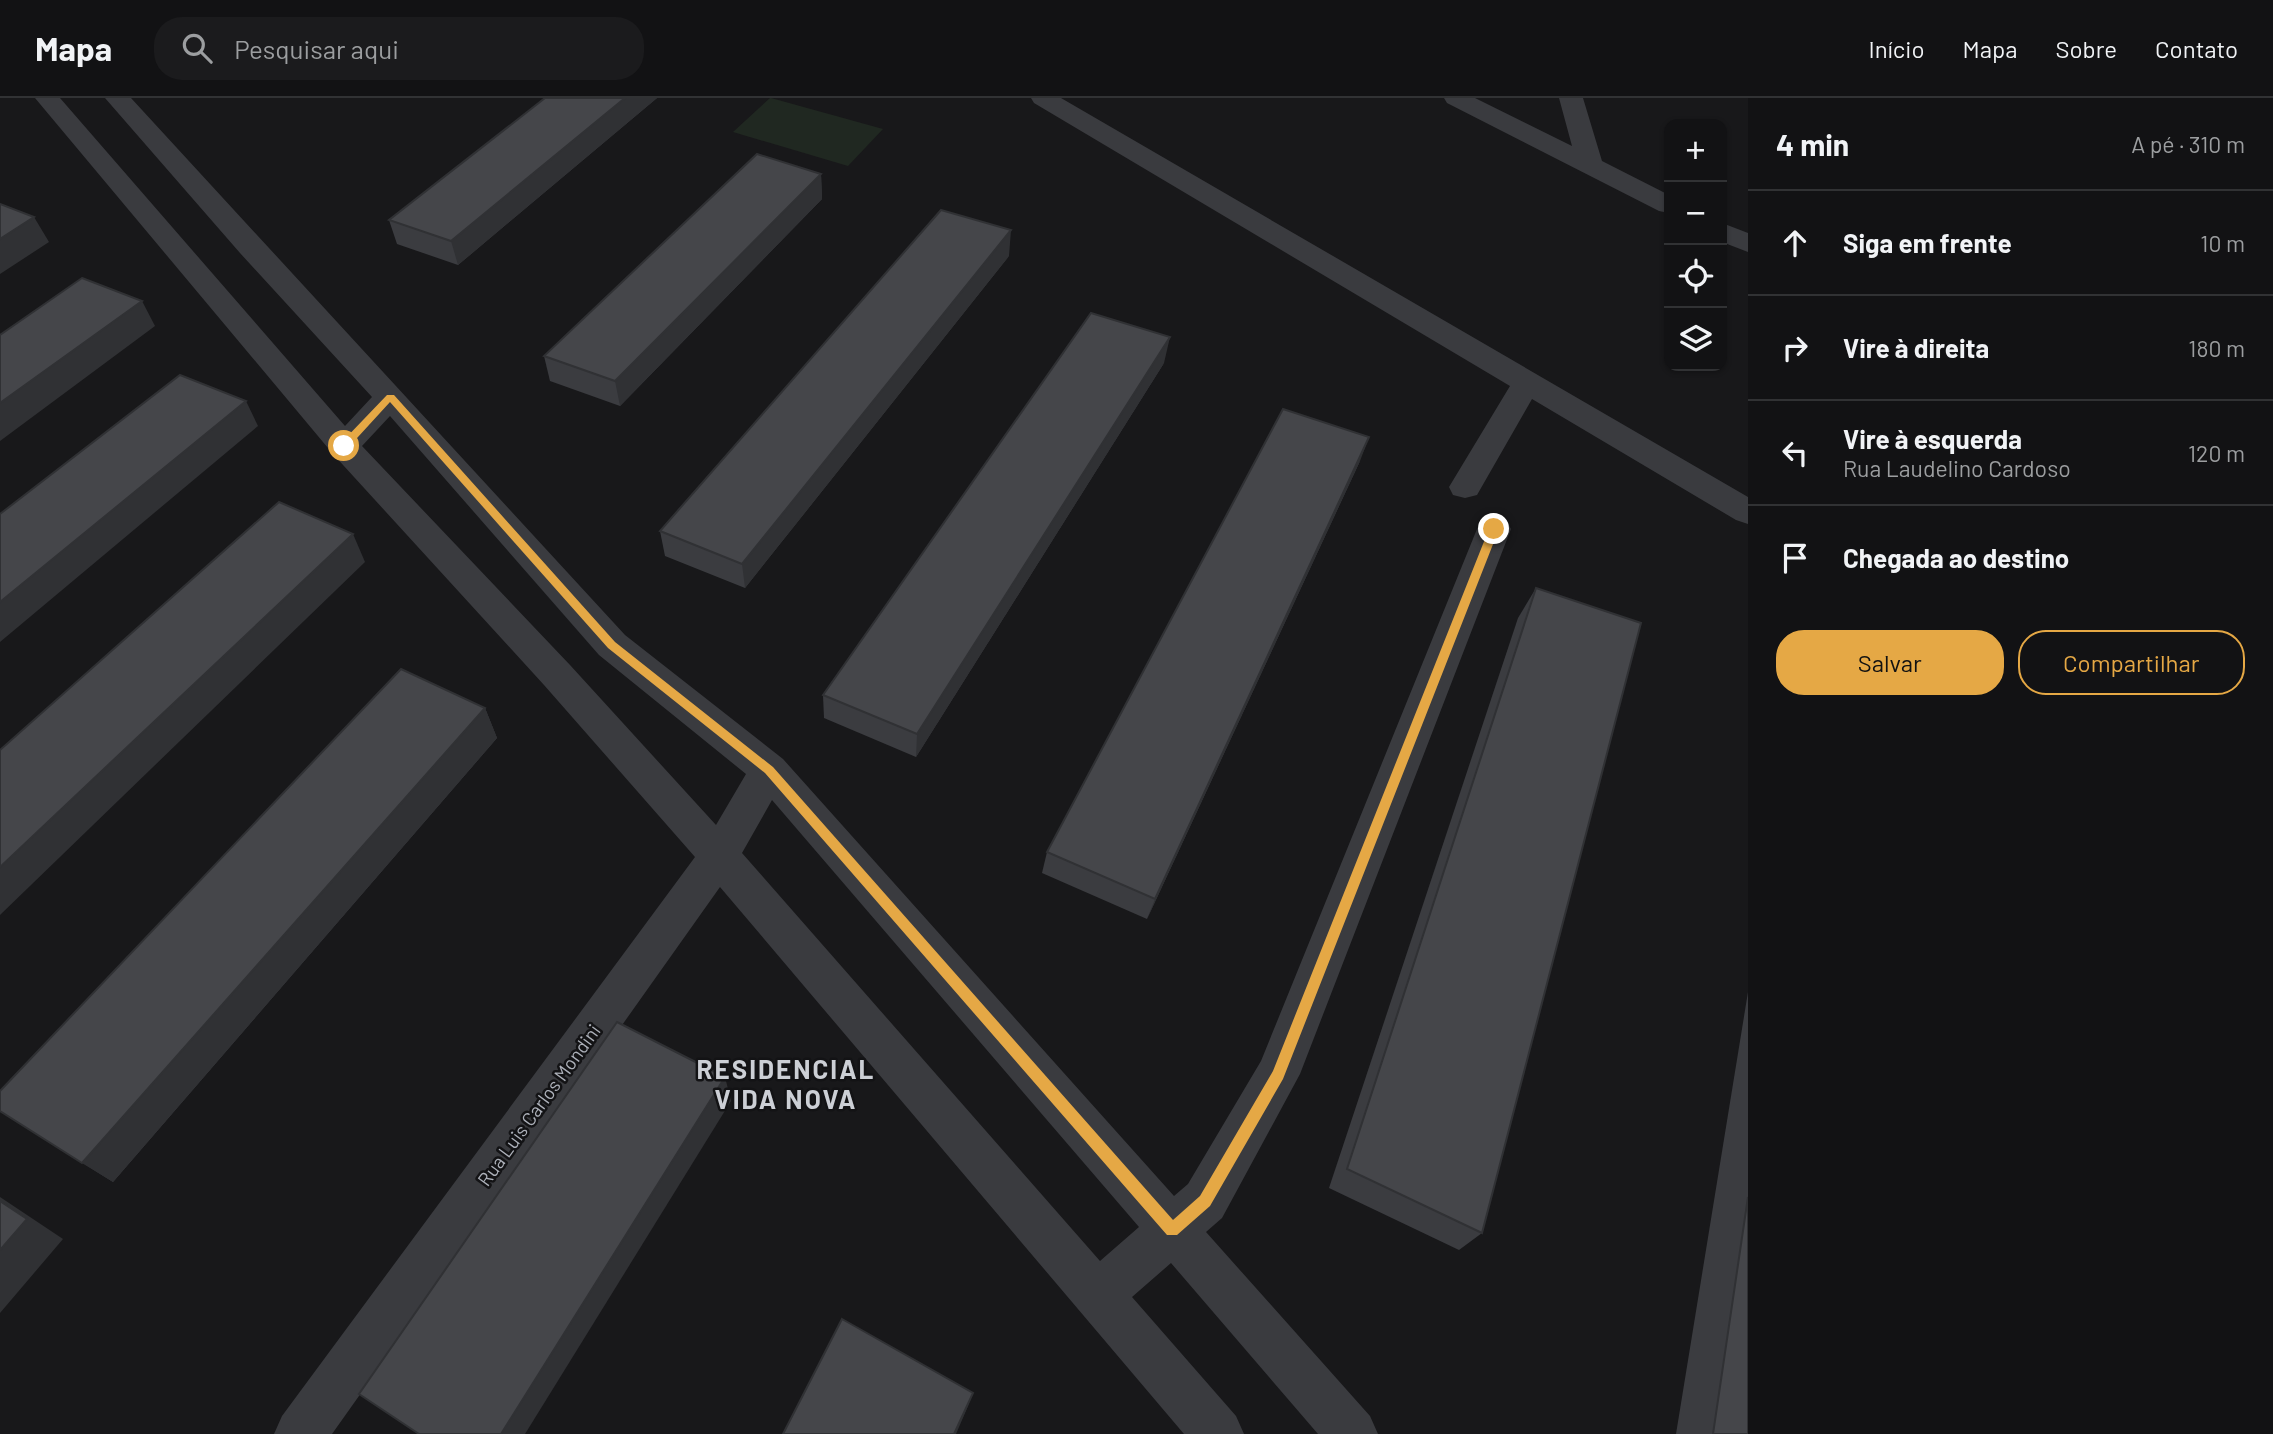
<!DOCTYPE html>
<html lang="pt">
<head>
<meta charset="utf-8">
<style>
  body { margin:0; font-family:Barlow,sans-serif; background:#1b1b1d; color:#f1f3f6 }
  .controls { position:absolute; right:21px; top:21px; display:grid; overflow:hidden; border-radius:14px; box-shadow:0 2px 5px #0004 }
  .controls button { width:63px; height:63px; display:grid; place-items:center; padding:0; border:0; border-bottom:2px solid #313234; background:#121214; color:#f1f3f6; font:35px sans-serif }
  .stop { position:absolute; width:21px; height:21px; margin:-16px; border:5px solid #e5a845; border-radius:50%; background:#fff }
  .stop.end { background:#e5a845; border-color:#fff; box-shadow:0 2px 7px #0008 }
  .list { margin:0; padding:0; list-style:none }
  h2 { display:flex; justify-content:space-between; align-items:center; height:91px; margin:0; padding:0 28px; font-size:30px }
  h2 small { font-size:23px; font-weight:400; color:#9c9ea0 }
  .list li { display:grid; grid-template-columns:46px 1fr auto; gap:21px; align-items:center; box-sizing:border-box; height:105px; padding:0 28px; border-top:2px solid #313234 }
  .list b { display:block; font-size:26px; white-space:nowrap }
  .list p { margin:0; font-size:23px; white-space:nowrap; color:#9c9ea0 }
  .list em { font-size:23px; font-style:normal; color:#9c9ea0 }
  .actions { display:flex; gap:14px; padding:21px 28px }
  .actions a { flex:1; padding:16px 0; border:2px solid #e5a845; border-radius:28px; text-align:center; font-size:24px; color:#e5a845 }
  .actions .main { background:#e5a845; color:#111 }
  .icon { flex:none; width:38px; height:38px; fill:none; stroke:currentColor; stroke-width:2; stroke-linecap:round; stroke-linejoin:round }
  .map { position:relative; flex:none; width:1748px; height:1336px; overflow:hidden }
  header { display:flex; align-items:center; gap:42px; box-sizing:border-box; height:98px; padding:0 35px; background:#121214; border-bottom:2px solid #313234 }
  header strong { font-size:33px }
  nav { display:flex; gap:38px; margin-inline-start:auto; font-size:24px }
  .search { width:490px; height:63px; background:#1b1b1d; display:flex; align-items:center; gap:18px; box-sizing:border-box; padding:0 24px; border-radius:28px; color:#9c9ea0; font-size:26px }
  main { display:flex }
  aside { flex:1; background:#121214 }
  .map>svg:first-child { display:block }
  .green { fill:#202821 }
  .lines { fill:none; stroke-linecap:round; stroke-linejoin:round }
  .minor { fill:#3a3b3f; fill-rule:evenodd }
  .wall { fill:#3b3c40 }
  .shaded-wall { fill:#303134 }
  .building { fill:#45464a; stroke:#303134; stroke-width:2 }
  .route { fill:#e5a845 }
  .labels { text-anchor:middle; stroke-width:5; stroke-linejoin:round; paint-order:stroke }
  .street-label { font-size:19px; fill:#acb0b9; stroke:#131315 }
  .district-label { font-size:26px; font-weight:bold; letter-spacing:2px; fill:#cccfd5; stroke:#131315 }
</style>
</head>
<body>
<header>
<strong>Mapa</strong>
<div class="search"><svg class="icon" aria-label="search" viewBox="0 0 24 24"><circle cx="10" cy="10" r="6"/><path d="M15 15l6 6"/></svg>Pesquisar aqui</div>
<nav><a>Início</a><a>Mapa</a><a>Sobre</a><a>Contato</a></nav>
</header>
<main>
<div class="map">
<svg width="1748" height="1336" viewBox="0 0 1748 1336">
  <rect width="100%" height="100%" fill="#18181a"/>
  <path class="green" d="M770,0H771L883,31L848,68L733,34Z"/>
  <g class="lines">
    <g class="minor">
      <path d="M35,0H60L345,328L372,299L240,155L105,0H131L625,537L783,661L1174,1098L1188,1086L1261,963L1477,431L1482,422L1494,419L1506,422L1511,431L1300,976L1222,1120L1206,1134L1370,1318L1378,1336H1318L1171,1165L1132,1199L1236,1318L1244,1336H1184L720,789L332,1336H274L282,1318L695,759L544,587L333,356ZM390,318L599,557L746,676L716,727L570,567L362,348ZM772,702L1139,1129L1100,1163L742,755Z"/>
      <path d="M1031,0H1061L1748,399V426L1736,422L1532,301L1477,397L1465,400L1453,397L1449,389L1510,288L1034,5Z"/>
      <path d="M1444,0H1475L1572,48L1559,0H1583L1602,63L1669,97V115L1659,113L1447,5Z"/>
      <path d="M1722,125L1748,135V154L1722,144Z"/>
    </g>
  </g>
  <g class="wall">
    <path d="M545,0H657L458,167L397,146L389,122Z"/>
    <path d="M821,76L822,101L620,308L550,283L544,258Z"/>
    <path d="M1009,158L745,490L665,458L660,433Z"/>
    <path d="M1164,265L916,659L824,620L823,597Z"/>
    <path d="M1360,363L1147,821L1042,775L1047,754Z"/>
    <path d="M1536,490L1482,1135L1459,1152L1329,1090L1518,520Z"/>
    <path d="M485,610L497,640L113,1084L0,1013Z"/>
    <path d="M1748,894V1336H1676Z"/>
  </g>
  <g class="shaded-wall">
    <path d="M625,0H657L458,167L451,143Z"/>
    <path d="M821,76L822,101L620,308L615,283Z"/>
    <path d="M34,119L49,144L0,176V141Z"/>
    <path d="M1011,132L1009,158L745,490L742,466Z"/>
    <path d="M142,203L155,228L0,343V305Z"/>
    <path d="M1170,239L1164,265L916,659L917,636Z"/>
    <path d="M246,303L258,328L0,544V504Z"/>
    <path d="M1369,339L1360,363L1147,821L1155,801Z"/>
    <path d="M353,436L365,464L0,817V769Z"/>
    <path d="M485,610L497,640L113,1084L82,1065Z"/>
    <path d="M725,979L731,1003L525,1336H501Z"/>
    <path d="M0,1099L63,1141L0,1215Z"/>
    <path d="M973,1295L968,1308L956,1336H954Z"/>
  </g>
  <g class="building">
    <path d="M545,0H625L451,143L389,122Z"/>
    <path d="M757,56L821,76L615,283L544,258Z"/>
    <path d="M0,106L34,119L0,141Z"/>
    <path d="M941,112L1011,132L742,466L660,433Z"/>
    <path d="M82,180L142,203L0,305V237Z"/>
    <path d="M1091,215L1170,239L917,636L823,597Z"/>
    <path d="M180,277L246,303L0,504V416Z"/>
    <path d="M1283,311L1369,339L1155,801L1047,754Z"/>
    <path d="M279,404L353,436L0,769V652Z"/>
    <path d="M1536,490L1641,525L1482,1135L1347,1071Z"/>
    <path d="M401,571L485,610L82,1065L0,1013V993Z"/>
    <path d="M617,924L725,979L501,1336H419L359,1296Z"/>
    <path d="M1748,1099V1336H1713Z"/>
    <path d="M0,1103L27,1121L0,1152Z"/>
    <path d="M842,1221L973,1295L954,1336H783Z"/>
  </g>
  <path class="route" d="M387,297H394L615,544L773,669L1173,1122L1200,1098L1273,973L1489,431L1497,429L1499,431L1283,981L1210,1108L1177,1137H1167L765,675L608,550L390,304L347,351H340V346Z"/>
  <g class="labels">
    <g class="street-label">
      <text transform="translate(539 1007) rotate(-54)" y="7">Rua Luis Carlos Mondini</text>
    </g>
    <g class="district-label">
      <text x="786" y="981">RESIDENCIAL<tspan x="786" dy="30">VIDA NOVA</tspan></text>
    </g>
  </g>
</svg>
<div class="controls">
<button>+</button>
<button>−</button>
<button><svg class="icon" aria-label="locate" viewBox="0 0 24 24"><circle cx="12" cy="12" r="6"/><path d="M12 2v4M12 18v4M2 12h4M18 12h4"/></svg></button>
<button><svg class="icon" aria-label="layers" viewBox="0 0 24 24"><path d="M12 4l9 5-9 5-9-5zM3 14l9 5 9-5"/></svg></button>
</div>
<div class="stop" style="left:344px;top:348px"></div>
<div class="stop end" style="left:1494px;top:431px"></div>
</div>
<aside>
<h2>4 min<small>A pé · 310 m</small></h2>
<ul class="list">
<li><svg class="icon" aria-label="ahead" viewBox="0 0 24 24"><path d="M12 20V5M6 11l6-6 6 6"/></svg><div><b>Siga em frente</b></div><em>10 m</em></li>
<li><svg class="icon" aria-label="right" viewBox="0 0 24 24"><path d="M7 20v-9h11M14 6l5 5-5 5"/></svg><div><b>Vire à direita</b></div><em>180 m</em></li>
<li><svg class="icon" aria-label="left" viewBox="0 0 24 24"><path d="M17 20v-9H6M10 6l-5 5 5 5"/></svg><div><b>Vire à esquerda</b><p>Rua Laudelino Cardoso</p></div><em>120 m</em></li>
<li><svg class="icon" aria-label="arrive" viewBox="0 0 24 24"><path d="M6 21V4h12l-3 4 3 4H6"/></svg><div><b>Chegada ao destino</b></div></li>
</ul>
<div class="actions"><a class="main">Salvar</a><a>Compartilhar</a></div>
</aside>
</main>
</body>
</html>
